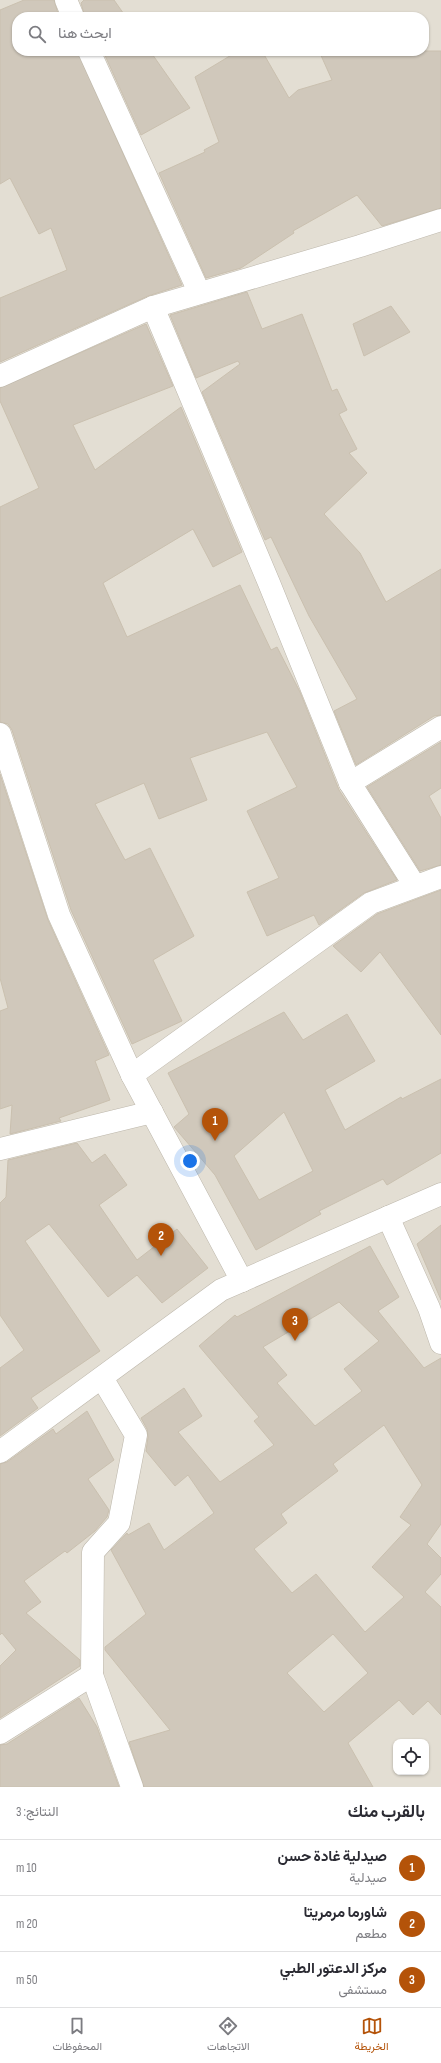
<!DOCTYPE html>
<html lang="ar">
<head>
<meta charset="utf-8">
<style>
  body { margin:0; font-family:"Sofia Sans Condensed",Vazirmatn,sans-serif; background:#f7f7f7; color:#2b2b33; direction:rtl }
  .controls { position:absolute; right:12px; bottom:12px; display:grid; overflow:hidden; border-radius:8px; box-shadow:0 1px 3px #0004 }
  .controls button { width:36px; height:36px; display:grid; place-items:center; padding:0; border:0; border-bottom:1px solid #e1e1e2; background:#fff; color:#2b2b33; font:20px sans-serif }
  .you { position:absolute; left:190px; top:1161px; width:14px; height:14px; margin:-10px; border:3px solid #fff; border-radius:50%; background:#1a73e8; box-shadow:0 0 0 6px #1a73e833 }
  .badge { display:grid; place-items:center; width:26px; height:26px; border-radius:50%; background:#b45309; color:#fff; font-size:13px; font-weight:700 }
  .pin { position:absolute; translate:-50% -33px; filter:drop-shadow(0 1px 2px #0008) }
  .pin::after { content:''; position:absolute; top:21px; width:14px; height:12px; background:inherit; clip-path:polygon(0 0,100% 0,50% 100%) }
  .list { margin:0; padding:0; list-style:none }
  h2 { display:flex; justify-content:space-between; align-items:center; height:52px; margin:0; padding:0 16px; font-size:17px }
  h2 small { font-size:13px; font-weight:400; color:#7c7c81 }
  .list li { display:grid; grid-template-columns:26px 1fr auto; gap:12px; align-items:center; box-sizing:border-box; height:56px; padding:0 16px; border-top:1px solid #e1e1e2 }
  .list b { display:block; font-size:15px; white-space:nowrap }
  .list p { margin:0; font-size:13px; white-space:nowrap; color:#7c7c81 }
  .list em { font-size:13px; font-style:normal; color:#7c7c81 }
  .icon { flex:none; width:22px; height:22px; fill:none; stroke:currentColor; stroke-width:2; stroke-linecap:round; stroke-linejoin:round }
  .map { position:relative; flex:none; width:441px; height:1787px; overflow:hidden; direction:ltr }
  .search { position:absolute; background:#fff; box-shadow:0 1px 3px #0004; left:12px; right:12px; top:12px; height:44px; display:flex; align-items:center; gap:10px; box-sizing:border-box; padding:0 14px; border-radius:16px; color:#7c7c81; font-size:15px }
  .sheet { height:220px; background:#fff }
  nav { display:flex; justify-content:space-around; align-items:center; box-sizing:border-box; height:56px; border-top:1px solid #e1e1e2; background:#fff; font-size:11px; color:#7c7c81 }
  nav a { display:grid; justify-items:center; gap:2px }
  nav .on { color:#b45309 }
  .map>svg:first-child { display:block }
  .residential { fill:#e3ded3; fill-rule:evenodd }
  .building { fill:#d0c8bb; stroke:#cac0af; fill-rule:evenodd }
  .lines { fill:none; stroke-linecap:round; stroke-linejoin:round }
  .street-casing { stroke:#bdb7ab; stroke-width:23 }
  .street { stroke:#fff; stroke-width:22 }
</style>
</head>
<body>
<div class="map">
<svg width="441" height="1787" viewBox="0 0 441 1787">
  <rect width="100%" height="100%" fill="#f0ece4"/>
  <path class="residential" d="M0,0H441V1787H0ZM17,17H424V51H17ZM396,1742H426V1772H396Z"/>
  <g class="building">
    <path d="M24,0H54L59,17H17V51H77L182,285L148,296L0,362V298L67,270L51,228L39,234L10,178L0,184V10Z"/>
    <path d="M84,0H114L126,17H85L81,3Z"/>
    <path d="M103,51H150L190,108L141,135Z"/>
    <path d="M238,51H262L289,98L298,90L332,80L319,51H441V208L382,226L357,195L293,231L294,233L241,268L206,278L159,173L205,152L204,150L219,142L195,77Z"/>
    <path d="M247,292L262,329L302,314L332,391L337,389L347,410L339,414L357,449L349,453L367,473L324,514L360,553L386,602L441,569V715L434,716L356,765L334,711L357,699L309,616L271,537L265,540L202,392L240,364L238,361L196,378L170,315Z"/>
    <path d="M391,306L410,332L364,356L353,324Z"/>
    <path d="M146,324L173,386L73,425L95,470L181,407L242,552L213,567L193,529L103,583L127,637L240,585L271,650L277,647L300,692L339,790L397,880L364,893L319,925L314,915L267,936L247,892L279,878L247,811L297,787L267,732L190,758L207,800L159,819L144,783L95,804L125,860L150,848L194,936L153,960L182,1021L132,1044L71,910L12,730L8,724L0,722V507L39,488L0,401V388Z"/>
    <path d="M441,742V788L429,796L441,818V865L420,871L367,787Z"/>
    <path d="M0,774L48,920L109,1055L95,1061L110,1100L59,1118L61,1121L10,1134L12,1105L0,1109V1011L8,1008L0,978Z"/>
    <path d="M441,890V1035L380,952L361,972L333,946L377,914Z"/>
    <path d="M284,1012L303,1040L347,1014L375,1061L325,1090L345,1130L401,1097L402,1099L441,1079V1153L387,1185L383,1179L319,1211L321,1214L256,1250L215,1175L174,1127L189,1114L168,1073ZM284,1112L313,1171L259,1200L234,1156Z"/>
    <path d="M77,1143L92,1163L105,1154L127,1185L99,1205L137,1260L177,1229L208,1268L162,1303L137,1275L108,1297L49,1224L25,1241L100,1351L31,1398L38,1408L0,1436V1368L24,1350L0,1315V1203L6,1197L8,1160Z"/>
    <path d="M441,1225V1300L417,1244Z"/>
    <path d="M370,1246L399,1297L378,1311L424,1368L441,1358V1524L427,1544L441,1558V1574L425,1592L441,1607V1715L428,1701L413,1715L399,1700L348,1743L373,1787H144L129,1742L170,1730L105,1650V1647L146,1614L111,1550L127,1533L128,1535L149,1523L164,1550L214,1513L188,1475L175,1486L146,1451L148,1437L147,1429L141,1418L184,1388L202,1416L178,1432L220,1482L274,1445L254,1421L259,1417L199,1346L235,1315L237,1317ZM339,1302L379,1341L344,1369L362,1391L315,1426L277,1383L287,1375L263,1347ZM384,1425L422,1485L400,1517L411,1525L372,1567L404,1597L365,1632L316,1574L292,1593L254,1549L287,1523L281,1514L338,1471L333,1464ZM333,1634L368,1673L324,1712L287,1673Z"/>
    <path d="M87,1411L114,1460L88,1479L109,1510L107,1517L95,1531L67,1553L65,1551L24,1581L41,1602L26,1613L80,1660V1666L0,1718V1666L16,1650L2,1633L0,1635V1464L7,1462L53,1429L56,1434Z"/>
    <path d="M79,1698L97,1727L119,1787H0V1745L7,1744Z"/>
  </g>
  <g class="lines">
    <defs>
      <g id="street">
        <path d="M66,0L73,17"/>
        <path d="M89,51L199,292"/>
        <path d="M153,307L269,583L350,783L415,886"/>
        <path d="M0,376L153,307L360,246L441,220"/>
        <path d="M0,734L59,915L132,1075L242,1281"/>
        <path d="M350,783L441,727"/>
        <path d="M132,1075L371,903L441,877"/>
        <path d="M0,1149L152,1112"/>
        <path d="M388,1217L429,1308L441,1343"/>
        <path d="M102,1378L136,1435L119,1523L93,1552L92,1675L132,1787"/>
        <path d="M0,1452L221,1290L441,1194"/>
        <path d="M0,1733L92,1675"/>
      </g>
    </defs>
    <use href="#street" class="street-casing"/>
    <use href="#street" class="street"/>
  </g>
</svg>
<div class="controls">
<button><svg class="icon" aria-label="locate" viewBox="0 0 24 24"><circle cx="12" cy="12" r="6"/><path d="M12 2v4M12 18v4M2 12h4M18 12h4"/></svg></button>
</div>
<div class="you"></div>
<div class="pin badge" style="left:215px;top:1141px">1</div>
<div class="pin badge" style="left:161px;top:1256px">2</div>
<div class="pin badge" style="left:295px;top:1341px">3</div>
<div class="search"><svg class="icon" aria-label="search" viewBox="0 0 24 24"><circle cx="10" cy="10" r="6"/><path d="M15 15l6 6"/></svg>ابحث هنا</div>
</div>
<section class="sheet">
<h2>بالقرب منك<small>النتائج: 3</small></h2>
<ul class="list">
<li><span class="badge">1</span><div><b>صيدلية غادة حسن</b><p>صيدلية</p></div><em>10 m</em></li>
<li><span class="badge">2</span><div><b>شاورما مرمريتا</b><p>مطعم</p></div><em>20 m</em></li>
<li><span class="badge">3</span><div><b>مركز الدعتور الطبي</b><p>مستشفى</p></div><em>50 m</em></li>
</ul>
</section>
<nav>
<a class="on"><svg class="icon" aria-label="map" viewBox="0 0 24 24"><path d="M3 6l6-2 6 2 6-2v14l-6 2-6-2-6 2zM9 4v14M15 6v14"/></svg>الخريطة</a>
<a><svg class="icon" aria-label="directions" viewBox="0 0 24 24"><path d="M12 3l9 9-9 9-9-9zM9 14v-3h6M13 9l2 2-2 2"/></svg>الاتجاهات</a>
<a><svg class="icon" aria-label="saved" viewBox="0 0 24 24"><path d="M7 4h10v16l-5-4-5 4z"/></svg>المحفوظات</a>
</nav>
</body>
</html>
